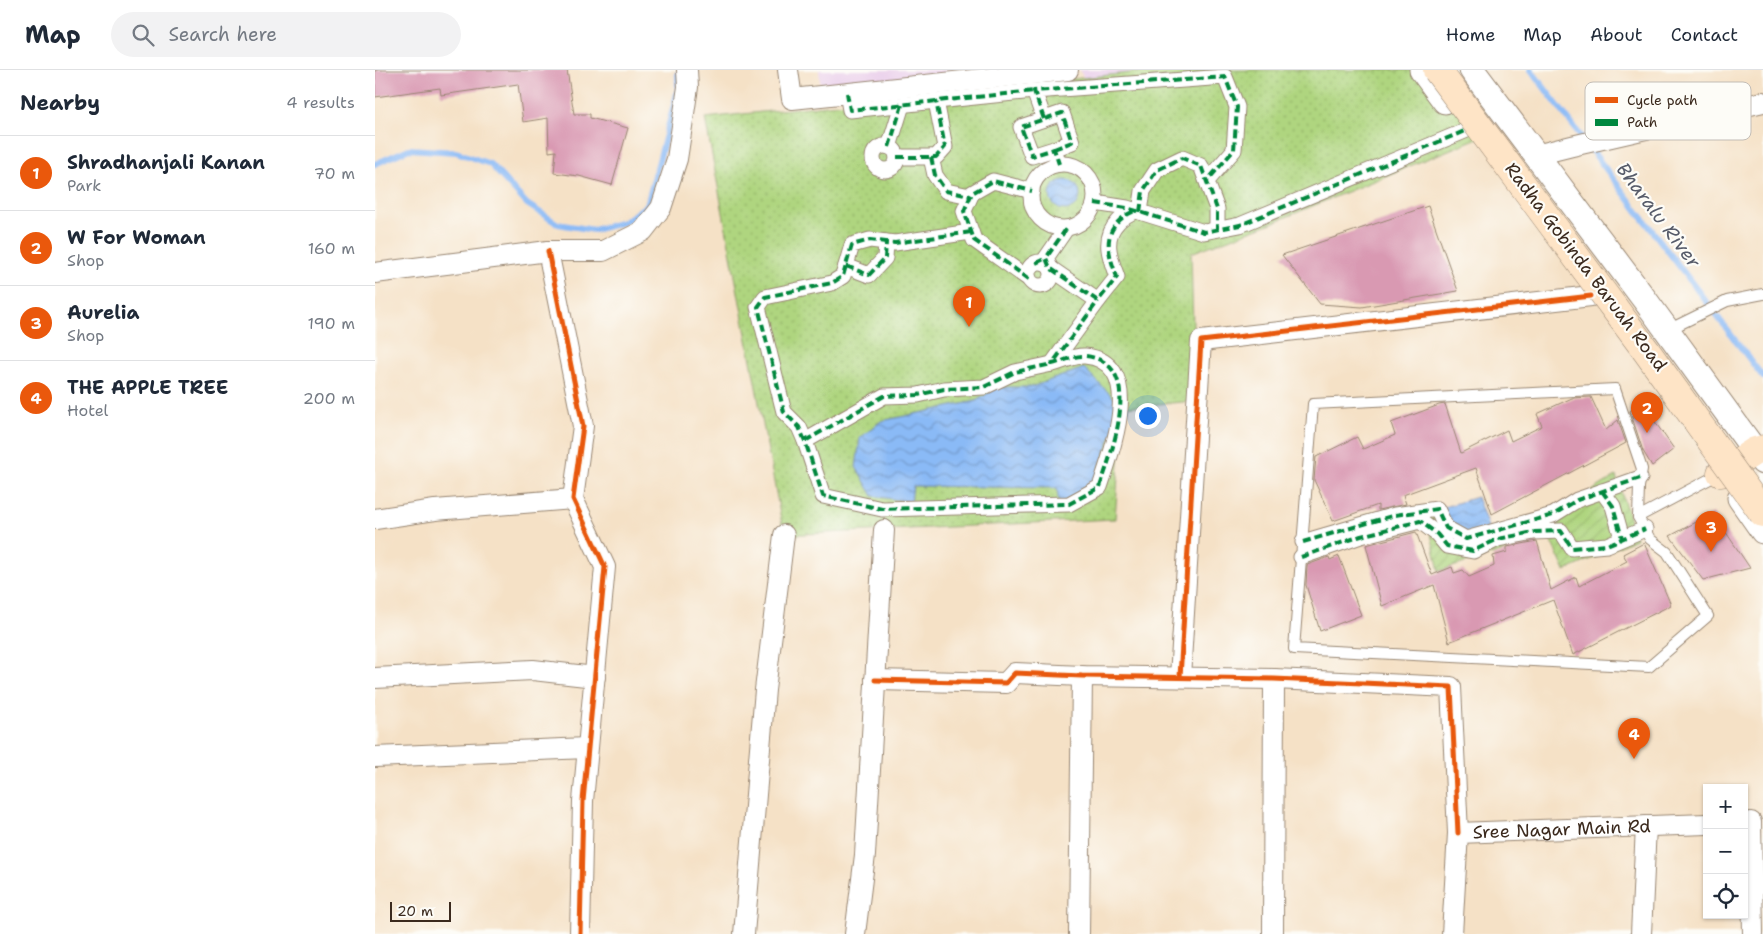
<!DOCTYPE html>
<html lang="en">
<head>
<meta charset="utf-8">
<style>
  body { margin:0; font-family:"Shantell Sans",sans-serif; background:#f2f2f3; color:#1f2937 }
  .controls { position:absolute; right:15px; bottom:15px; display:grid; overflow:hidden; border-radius:0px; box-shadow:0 1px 4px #0004 }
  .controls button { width:45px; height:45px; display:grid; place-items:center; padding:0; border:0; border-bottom:1px solid #e0e1e3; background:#fff; color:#1f2937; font:25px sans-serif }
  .scale { position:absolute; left:15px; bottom:12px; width:61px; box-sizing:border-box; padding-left:5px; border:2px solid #3b2a1e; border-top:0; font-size:14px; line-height:18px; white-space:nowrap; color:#3b2a1e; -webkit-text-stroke:4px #fdfcf7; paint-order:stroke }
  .you { position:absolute; left:772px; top:345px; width:18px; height:18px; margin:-12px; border:4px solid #fff; border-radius:50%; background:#1a73e8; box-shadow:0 0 0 8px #1a73e833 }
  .badge { display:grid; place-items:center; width:32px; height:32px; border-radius:50%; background:#ea580c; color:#fff; font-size:16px; font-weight:700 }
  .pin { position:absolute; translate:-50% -41px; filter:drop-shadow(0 1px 2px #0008) }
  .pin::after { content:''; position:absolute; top:26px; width:18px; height:15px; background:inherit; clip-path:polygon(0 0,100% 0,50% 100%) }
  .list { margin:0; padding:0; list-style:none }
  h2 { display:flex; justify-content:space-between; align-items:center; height:65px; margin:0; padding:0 20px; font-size:21px }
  h2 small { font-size:16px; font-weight:400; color:#747a83 }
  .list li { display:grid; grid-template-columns:32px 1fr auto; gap:15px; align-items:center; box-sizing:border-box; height:75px; padding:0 20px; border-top:1px solid #e0e1e3 }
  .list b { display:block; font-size:19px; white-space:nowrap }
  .list p { margin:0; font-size:16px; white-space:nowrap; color:#747a83 }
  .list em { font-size:16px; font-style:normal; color:#747a83 }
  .icon { flex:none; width:28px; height:28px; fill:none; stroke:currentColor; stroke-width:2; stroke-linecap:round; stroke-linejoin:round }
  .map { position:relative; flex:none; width:1388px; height:864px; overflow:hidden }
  header { display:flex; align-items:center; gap:30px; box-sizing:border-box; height:70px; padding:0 25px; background:#fff; border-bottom:1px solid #e0e1e3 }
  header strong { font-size:24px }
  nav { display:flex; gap:28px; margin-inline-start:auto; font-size:18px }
  .search { width:350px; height:45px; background:#f2f2f3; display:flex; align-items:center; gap:12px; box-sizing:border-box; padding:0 18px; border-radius:28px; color:#747a83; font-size:19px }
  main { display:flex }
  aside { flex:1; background:#fff }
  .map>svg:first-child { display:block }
  .built { fill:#ebd1ec }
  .park { fill:url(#park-dots); stroke:#75804e }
  .garden { fill:url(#garden-furrows); stroke:#75804e }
  .water { fill:url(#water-waves); stroke:#62728a }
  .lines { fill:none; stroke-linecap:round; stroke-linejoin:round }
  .stream { stroke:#8abaf6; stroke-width:6 }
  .building { fill:#d999b2 }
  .service-casing { stroke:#988672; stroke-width:12 }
  .pedestrian-casing { stroke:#988672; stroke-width:17 }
  .minor-casing { stroke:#988672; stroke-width:22 }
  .tertiary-casing { stroke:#988672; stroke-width:27 }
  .secondary-casing { stroke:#988672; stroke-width:29 }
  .service { stroke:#fff; stroke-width:10 }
  .pedestrian { stroke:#fff; stroke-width:15 }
  .minor { stroke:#fff; stroke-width:20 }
  .tertiary { stroke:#fff; stroke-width:25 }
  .secondary { stroke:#fee4c6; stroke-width:28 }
  .secondary-bridge-casing { stroke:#988672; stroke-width:29; stroke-linecap:butt }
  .secondary-bridge { stroke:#fee4c6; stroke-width:28 }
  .quiet { stroke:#00873e; stroke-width:4; stroke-dasharray:8 4; stroke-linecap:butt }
  .cycleway-casing { stroke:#fdfcf7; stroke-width:8 }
  .cycleway { stroke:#e8590c; stroke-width:5 }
  .labels { text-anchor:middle; stroke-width:4.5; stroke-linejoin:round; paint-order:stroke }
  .street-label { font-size:18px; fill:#3b2a1e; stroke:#fdfcf7 }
  .water-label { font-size:19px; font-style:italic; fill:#575c6a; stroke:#fdfcf7 }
  .key { fill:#fdfcf7; stroke:#c3bdb6; stroke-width:1 }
  .key-label { font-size:14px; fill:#3b2a1e }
</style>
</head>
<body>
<header>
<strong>Map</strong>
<div class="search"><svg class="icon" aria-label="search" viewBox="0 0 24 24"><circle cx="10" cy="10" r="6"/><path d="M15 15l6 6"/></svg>Search here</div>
<nav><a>Home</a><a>Map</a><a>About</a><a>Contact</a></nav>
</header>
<main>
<aside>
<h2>Nearby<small>4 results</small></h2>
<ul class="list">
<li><span class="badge">1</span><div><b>Shradhanjali Kanan</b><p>Park</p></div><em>70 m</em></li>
<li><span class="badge">2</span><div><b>W For Woman</b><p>Shop</p></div><em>160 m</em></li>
<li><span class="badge">3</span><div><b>Aurelia</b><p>Shop</p></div><em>190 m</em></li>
<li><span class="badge">4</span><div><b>THE APPLE TREE</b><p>Hotel</p></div><em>200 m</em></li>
</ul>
</aside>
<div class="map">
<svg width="1388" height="864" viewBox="0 0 1388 864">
  <defs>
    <pattern id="park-dots" width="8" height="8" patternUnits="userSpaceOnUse" patternTransform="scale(1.25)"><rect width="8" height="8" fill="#afd57f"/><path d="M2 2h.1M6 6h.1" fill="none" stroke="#97b76d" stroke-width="1.8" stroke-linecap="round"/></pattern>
    <pattern id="garden-furrows" width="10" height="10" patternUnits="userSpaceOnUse" patternTransform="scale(1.25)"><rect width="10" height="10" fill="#afd57f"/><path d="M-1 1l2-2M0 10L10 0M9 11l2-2" fill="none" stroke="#97b76d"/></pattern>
    <pattern id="water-waves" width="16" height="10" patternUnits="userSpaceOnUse" patternTransform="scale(1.25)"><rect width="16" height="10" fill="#8abaf6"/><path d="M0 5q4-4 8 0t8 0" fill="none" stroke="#7297c7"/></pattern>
  </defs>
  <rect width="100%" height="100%" fill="#fdfcf7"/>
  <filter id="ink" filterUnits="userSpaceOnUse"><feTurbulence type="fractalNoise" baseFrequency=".02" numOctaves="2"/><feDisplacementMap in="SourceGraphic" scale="10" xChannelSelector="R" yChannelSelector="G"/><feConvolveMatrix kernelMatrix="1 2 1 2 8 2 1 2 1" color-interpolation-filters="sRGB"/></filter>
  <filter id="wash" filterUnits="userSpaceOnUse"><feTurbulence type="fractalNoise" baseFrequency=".0096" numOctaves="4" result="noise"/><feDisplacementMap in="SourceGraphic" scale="20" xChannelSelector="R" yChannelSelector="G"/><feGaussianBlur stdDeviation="1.12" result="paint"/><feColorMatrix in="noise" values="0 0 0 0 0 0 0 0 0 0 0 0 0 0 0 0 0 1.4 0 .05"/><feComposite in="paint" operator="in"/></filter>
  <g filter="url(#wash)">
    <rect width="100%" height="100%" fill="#f5e1c6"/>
    <g class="built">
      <path d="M444,0H635L446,20Z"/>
      <path d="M704,0H782L709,8Z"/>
    </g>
    <path class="park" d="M782,0H1067L1115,63L894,154L816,183L820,331L748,337L740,449L409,465L330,48Z"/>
    <path class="garden" d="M1241,406L1261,469L1190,501L1174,467L1064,501L1053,450L1022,457L1062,439L1091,469L1178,445Z"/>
    <g class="water">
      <circle cx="690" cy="125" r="15"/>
      <path d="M709,298L748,337L719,411L684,436L682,418L538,416L536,432L498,426L481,397L485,368L506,351L601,331L622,317H656Z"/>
      <path d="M1102,427L1115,462L1091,469L1062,439Z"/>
    </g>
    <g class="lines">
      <g class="stream">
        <path d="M1156,0L1388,307"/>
        <path d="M0,94L34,79L81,82L115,94L152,134L183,154L219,160L249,152L272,135L303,20V4"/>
      </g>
    </g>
    <g id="blocks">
      <g class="building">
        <path d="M0,0H192L199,44H215V48L253,58L237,115L204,106L179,103L181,81L174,82L173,48L148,52L143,14L66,25L65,18L0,27Z"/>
        <path d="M1053,136L1083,221L987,237L945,234L907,185Z"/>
        <path d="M1216,327L1231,360L1243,350L1251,373L1117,444L1101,398L1028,425L1031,434L1003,440V435L958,451L939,410L941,387L982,367L988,379L1020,365L1016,353L1064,335L1070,334L1086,383L1132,360L1136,371L1167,356L1162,344L1197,328Z"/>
        <path d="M1266,332L1299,379L1277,396L1268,381L1255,341Z"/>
        <path d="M1338,443L1375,498L1328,510L1295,466Z"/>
        <path d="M1041,462L1057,505L1077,497L1079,503L1088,500L1094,507L1119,496L1118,486L1132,482V477L1162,471L1176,520L1201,507L1204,516L1252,491L1248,484L1269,473L1296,535L1198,585L1178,530L1074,572L1059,515L1007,536L991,475Z"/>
        <path d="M964,486L986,545L945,561L931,515L932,495L954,487L955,490Z"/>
      </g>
    </g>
  </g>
  <g filter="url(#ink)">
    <use href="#blocks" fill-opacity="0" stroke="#988672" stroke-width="1"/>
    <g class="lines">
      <defs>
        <g id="service">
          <path d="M1293,260L1352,231L1388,224"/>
          <path d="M1240,319L1267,399L1264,417L1263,447L1275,469L1292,482L1333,546L1274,597L919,579L938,334Z"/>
          <path d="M1263,447L1346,403"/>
        </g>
        <g id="pedestrian">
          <path d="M472,23L475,40L659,21"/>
          <path d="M669,49L659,21L850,7L862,37L859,80L832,111"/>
          <circle cx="510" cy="88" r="12"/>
          <path d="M514,77L527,35"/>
          <path d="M679,79L697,72L687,43L646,57L657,86L679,79L684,94"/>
          <path d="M522,87H561L570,77L561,31"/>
          <path d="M556,87L560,105L571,121L595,126"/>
          <circle cx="688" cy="126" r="32"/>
          <path d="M720,133L752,138L829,162L865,155L1092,60"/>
          <path d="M765,142L768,121L782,100L807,88L826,96L842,139V159"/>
          <path d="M691,159L671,188L675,198L723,231L742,207C735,188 727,168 743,152C747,147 754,144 759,141"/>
          <path d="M596,162L520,173L495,170L477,175L468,206L457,213L390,227L383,237L409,342L424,357L430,371L448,426L507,439L694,434L725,417C736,383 772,292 710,286C700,285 686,292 677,294L723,231"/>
          <circle cx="665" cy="204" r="12"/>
          <path d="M471,196L494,205L510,188L511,172"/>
          <path d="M654,209L599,170L589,141L597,123L618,111L657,121"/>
          <path d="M430,371L509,326L543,325L569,319L609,317L640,302L677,294"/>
          <path d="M1227,421L1238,436L1247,468"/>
          <path d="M928,472L1020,445L1062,439L1071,458L1091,469L1178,445L1202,430L1265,408"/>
          <path d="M926,487L986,466L1045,451L1062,464L1072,476L1098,481L1123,469L1159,462L1186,461L1197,478L1232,475L1270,459"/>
        </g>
        <g id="minor">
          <path d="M413,0L417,29L693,0"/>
          <path d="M1161,85L1197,76L1388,32"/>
          <path d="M173,181L208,356L198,429L230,497L208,731L205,864"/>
          <path d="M0,203L173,181H228L268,161L286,138L302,89L313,17L312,0"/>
          <path d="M0,449L60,440L198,429"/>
          <path d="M805,607L826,271L1216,226"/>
          <path d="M0,608L158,600L220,607"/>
          <path d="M500,610L631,613L640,603L707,606L899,609L1076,617L1083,763"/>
          <path d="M0,687L212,678"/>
          <path d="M1376,752L1378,864"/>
          <path d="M369,864L390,620L409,465"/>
          <path d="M480,864L490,785L509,460"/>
          <path d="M704,864L707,606"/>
          <path d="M898,864L899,609"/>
          <path id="s1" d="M1077,864L1083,763L1332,754"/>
          <path d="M1266,864L1271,756"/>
        </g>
        <g id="tertiary">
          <path d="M1047,0L1070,31"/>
          <path d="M1097,0L1270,230L1388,392"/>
          <path d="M1365,428L1388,461"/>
        </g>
        <path id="secondary" d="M1346,403L1380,381L1388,379"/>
      </defs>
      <use href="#service" class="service-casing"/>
      <use href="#pedestrian" class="pedestrian-casing"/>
      <use href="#minor" class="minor-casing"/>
      <use href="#tertiary" class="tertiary-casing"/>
      <use href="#secondary" class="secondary-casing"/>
      <use href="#service" class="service"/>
      <use href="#pedestrian" class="pedestrian"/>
      <use href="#minor" class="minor"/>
      <use href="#tertiary" class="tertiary"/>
      <use href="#secondary" class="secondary"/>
      <defs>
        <path id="secondary-bridge" d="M1062,0L1272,282L1388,443"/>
      </defs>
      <use href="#secondary-bridge" class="secondary-bridge-casing"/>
      <use href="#secondary-bridge" class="secondary-bridge"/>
      <g class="quiet">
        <path d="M472,23L475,40L659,21"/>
        <path d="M669,49L659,21L850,7L862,37L859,80L832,111"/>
        <path d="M514,77L527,35"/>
        <path d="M679,79L697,72L687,43L646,57L657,86L679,79L684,94"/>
        <path d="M522,87H561L570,77L561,31"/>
        <path d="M556,87L560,105L571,121L595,126"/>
        <path d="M720,133L752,138L829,162L865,155L1092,60"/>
        <path d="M765,142L768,121L782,100L807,88L826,96L842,139V159"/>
        <path d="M691,159L671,188L675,198L723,231L742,207C735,188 727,168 743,152C747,147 754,144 759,141"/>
        <path d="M596,162L520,173L495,170L477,175L468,206L457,213L390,227L383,237L409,342L424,357L430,371L448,426L507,439L694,434L725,417C736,383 772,292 710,286C700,285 686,292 677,294L723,231"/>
        <path d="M661,193L671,188"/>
        <path d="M471,196L494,205L510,188L511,172"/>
        <path d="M654,209L599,170L589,141L597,123L618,111L657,121"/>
        <path d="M430,371L509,326L543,325L569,319L609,317L640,302L677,294"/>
        <path d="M1227,421L1238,436L1247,468"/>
        <path d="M928,472L1020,445L1062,439L1071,458L1091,469L1178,445L1202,430L1265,408"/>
        <path d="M926,487L986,466L1045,451L1062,464L1072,476L1098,481L1123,469L1159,462L1186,461L1197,478L1232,475L1270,459"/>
      </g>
      <defs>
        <g id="cycleway">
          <path d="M173,181L208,356L198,429L230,497L208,731L205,864"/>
          <path d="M805,607L826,271L1216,226"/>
          <path d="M500,610L631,613L640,603L707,606L899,609L1076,617L1083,763"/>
        </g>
      </defs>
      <use href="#cycleway" class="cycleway-casing"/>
      <use href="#cycleway" class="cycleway"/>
    </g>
  </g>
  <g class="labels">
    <g class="street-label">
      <text transform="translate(1211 197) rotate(53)" y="6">Radha Gobinda Baruah Road</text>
      <text dy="6" stroke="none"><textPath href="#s1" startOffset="205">Sree Nagar Main Rd</textPath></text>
    </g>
    <g class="water-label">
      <text transform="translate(1284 145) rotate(53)" y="7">Bharalu River</text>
    </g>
  </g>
  <rect x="1210" y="12" width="166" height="58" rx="8" class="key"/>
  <rect x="1220" y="27" width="23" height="6" fill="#e8590c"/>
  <rect x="1220" y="49" width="23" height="7" fill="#00873e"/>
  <g class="key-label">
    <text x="1252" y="35">Cycle path</text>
    <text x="1252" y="57">Path</text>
  </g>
</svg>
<div class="controls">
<button>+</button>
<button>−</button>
<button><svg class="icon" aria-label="locate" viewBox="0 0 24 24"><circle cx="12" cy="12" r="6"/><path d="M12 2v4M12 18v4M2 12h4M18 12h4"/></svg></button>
</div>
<div class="scale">20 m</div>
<div class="you"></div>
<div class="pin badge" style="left:594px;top:257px">1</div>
<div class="pin badge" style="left:1272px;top:363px">2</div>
<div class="pin badge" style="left:1336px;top:482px">3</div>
<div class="pin badge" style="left:1259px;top:689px">4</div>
</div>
</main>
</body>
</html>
